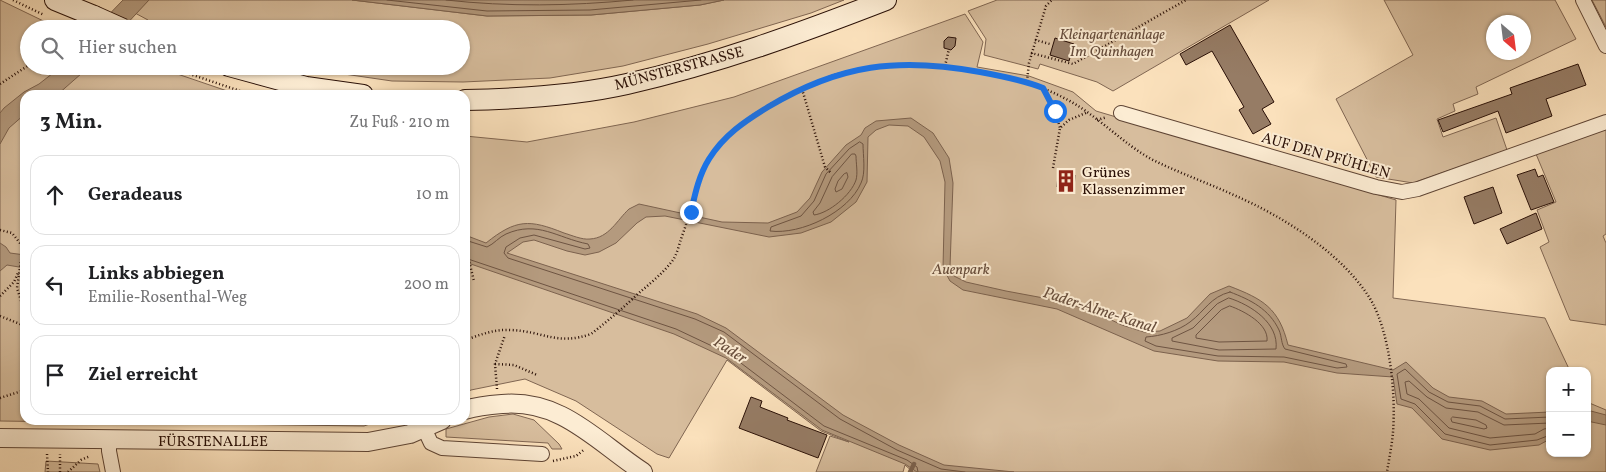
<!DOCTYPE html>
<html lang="de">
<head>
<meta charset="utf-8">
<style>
  body { margin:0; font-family:Vollkorn,serif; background:#f2f2f2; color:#202124 }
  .controls { position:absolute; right:15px; bottom:15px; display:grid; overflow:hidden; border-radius:10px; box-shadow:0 1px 4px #0004 }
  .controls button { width:45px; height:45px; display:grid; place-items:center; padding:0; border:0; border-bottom:1px solid #e0e0e0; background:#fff; color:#202124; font:25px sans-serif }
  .compass { position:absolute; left:1486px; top:15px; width:45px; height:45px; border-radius:50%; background:#fff; box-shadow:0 1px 4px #0004; rotate:152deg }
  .stop { position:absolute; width:15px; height:15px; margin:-11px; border:4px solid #1a73e8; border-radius:50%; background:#fff }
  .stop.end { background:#1a73e8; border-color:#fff; box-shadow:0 1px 5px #0008 }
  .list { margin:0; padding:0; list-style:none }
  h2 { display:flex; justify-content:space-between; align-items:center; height:65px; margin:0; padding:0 20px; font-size:21px }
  h2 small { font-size:16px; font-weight:400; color:#757577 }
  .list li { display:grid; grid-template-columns:32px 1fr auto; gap:15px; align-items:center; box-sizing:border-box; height:80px; margin:0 10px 10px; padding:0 10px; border:1px solid #e0e0e0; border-radius:15px }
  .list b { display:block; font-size:19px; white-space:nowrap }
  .list p { margin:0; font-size:16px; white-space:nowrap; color:#757577 }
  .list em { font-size:16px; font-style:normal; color:#757577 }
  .icon { flex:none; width:28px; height:28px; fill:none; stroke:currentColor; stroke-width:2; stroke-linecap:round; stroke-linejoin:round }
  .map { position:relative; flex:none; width:1606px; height:472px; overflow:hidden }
  .search { position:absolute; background:#fff; box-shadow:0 1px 4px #0004; left:20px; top:20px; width:450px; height:55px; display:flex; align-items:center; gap:12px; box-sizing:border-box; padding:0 18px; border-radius:28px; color:#757577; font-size:19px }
  .panel { position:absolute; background:#fff; box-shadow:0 1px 4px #0004; left:20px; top:90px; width:450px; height:335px; border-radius:15px }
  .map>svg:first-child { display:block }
  .green { fill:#d7bd9d; stroke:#806652; fill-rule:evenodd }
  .water { fill:#b49a7e; stroke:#7c624e }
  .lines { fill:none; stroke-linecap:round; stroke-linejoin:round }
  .shore { stroke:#6e5442; stroke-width:1 }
  .stream { stroke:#7c624e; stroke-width:4.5 }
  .building { fill:#967c65; stroke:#290f06 }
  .minor-casing { stroke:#5e4434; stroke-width:16 }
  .tertiary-casing { stroke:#5e4434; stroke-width:20 }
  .secondary-casing { stroke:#290f06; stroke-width:22 }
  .path { stroke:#290f06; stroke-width:2.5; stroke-dasharray:1 2.5; stroke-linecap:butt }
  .minor { stroke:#fcecd3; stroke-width:14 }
  .tertiary { stroke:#fcecd3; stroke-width:18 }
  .secondary { stroke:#fcecd3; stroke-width:20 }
  .secondary-bridge-casing { stroke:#290f06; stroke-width:22; stroke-linecap:butt }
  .secondary-bridge { stroke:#fcecd3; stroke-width:20 }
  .route { stroke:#1a73e8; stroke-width:6 }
  .labels { text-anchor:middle; stroke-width:4; stroke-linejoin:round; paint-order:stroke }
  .park-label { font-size:15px; font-style:italic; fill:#664c3b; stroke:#fcecd3 }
  .street-label { font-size:15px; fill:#290f06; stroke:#fcecd3 }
  .poi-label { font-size:15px; fill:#290f06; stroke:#fcecd3; text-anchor:start }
  .water-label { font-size:16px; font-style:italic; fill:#684e3c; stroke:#fcecd3 }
</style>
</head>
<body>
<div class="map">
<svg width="1606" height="472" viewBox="0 0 1606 472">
  <rect width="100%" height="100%" fill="#fbe1bc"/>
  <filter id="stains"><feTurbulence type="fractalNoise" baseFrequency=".004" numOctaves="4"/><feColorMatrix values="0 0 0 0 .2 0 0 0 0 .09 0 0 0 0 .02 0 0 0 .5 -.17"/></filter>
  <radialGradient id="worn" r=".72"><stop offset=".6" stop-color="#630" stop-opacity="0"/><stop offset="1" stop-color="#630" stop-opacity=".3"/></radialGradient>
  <g class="green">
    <path d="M0,0L60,29H29V66H154L239,95H25V420H381L364,426L0,421Z"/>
    <path d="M149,0H352L487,16L591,15L700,5L724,0H844L811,13L708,44L623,66L550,78L463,82L392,81L289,66H461V29H160L150,26L148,20L135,13Z"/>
    <path d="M997,0H1269L1113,91L1097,82L1040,64L1038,69L984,55L986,39L968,11Z"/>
    <path d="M1384,0H1555L1576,39L1476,87L1478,94L1453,104L1455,111L1437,119L1443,137L1496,118L1507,150L1413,183L1376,177L1336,99L1413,55ZM1494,22H1524V52H1494Z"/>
    <path d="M1592,0H1606V27Z"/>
    <path d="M965,14L983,42L977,67L1029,76L1073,92L1096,111L1396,200L1393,298L1545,318L1570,371H1550V453H1587V402L1606,410V472H913L905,465L903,472H816L830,436L849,442L821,431L727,360L669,458L657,454L576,401L525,379L471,390L465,393V136L527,142L634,122L734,97Z"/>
    <path d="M1606,128V234L1603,236L1606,243V325L1570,320L1540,247L1549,242L1537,210L1556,202L1536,154Z"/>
    <path d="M513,414L534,420L559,444L562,449H552L548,443L446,437V429L489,417Z"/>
    <path d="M46,461L98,464L100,472H45Z"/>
  </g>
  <g class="water">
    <path d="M123,0H149L122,29H95Z"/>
    <path d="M352,0H724L700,5L591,15L487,16Z"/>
    <path d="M62,66H90L57,95H25V114L9,128L0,144V113L4,108L24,92L39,84Z"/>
    <path d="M911,118L933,133L949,158L953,183L950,267L954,276L966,282L1006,291L1049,299L1090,310L1122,325L1144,332L1160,331L1187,318L1210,294L1229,286C1263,299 1279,308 1288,345L1393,370L1406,362L1433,388L1449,397L1482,401L1506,414L1550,412V439L1539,445L1490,450L1442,439L1412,408L1397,404L1393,377L1337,373L1284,362L1218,361L1154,351L1057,309L963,290L950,281L943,268L945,182L940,161L924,137L908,126L889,125L876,130L868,137L867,182L856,202L831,222L801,233L769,237L665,216L646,217L637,223L616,243L599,252L585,255L567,251L534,240L523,242L507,253L697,314L726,328L843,415L899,445L944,465L1014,472H917L905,464L822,430L726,358L674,334L465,262V235L486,243C516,219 529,219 564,233C571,235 582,240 590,239C609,238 617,220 629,209C632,207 636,206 639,204L722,222L768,223L797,212L810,198L822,172L846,145L861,135L865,128L876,121Z"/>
    <path d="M0,243L6,247L10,253L25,255V268L7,265L0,271Z"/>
    <path d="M1587,410L1606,415V425L1587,421Z"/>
  </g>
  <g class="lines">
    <g class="shore">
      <path d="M387,0L487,11L590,10L701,0"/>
      <path d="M446,0C508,7 571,6 633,0"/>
      <path d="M860,142L863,144C863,155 866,173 861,183C849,212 801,235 770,231L771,227L801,216L814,201L826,174L849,149Z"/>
      <path d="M852,154H855L856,156C856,163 858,173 856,180C851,195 829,213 814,215L813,212L820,203L832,177Z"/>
      <path d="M847,173L848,177L842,189L836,192L835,189L838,181L844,174Z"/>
      <path d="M465,240L487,247C494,244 499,237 506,234C538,220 557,238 588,244L590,248L585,249L534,235L520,238L506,247L504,253L508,258L695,319L724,332L840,419L897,450L941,469L965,472"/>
      <path d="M465,258L676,329L729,354L824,426L907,460L917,467L918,472"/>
      <path d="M1230,292C1251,300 1269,309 1279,330C1282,337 1281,344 1285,349L1346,364L1347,367L1337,368L1284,357L1218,356L1156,346L1145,341L1146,337C1161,336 1178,331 1190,322C1205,311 1210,297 1230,292Z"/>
      <path d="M1229,298C1251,305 1279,323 1276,349L1219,350L1172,341V338L1193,328L1217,304Z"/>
      <path d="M1230,306C1244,311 1269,324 1267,341L1219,342L1196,338V335L1221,310Z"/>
      <path d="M1453,417L1476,420L1486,425L1487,428L1484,429L1452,422L1451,419Z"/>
      <path d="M1550,417L1505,419L1480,406L1448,402L1429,392L1405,369L1397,374L1401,399L1415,404L1445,434L1490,445L1537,440L1550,435"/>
      <path d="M1550,423L1504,425L1478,412L1446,408L1427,397L1409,381L1405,382L1407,394L1419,399L1449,428L1490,438L1535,434L1544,429L1550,428"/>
    </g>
    <path class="stream" d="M910,472L914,464"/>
  </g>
  <g class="building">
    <path d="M1230,25L1274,102L1262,109L1271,124L1253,134L1239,110L1244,107L1212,51L1186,65L1180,54Z"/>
    <path d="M948,37L956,38L955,46L951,50L944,48V41Z"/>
    <path d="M1055,38L1074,44L1069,61L1050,55Z"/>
    <path d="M1578,64L1586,85L1546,99L1552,116L1506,133L1498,111L1443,132L1438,120L1512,94L1510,88Z"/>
    <path d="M1535,169L1538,177L1543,175L1554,202L1531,210L1517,175Z"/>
    <path d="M1058,174L1075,175L1074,189L1057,187Z"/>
    <path d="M1493,187L1502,213L1474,224L1464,197Z"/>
    <path d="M1536,213L1542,229L1507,244L1500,229Z"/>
    <path d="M751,397L762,401L760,407L788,418L787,420L827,435L818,458L739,428Z"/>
  </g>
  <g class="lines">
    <defs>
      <g id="minor">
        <path d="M1583,0L1606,46"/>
        <path d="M1121,113L1376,187L1402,192L1418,189L1606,122"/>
        <path d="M424,428L431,443L442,448L542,454"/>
        <path d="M109,440V451L113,472"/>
      </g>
      <g id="tertiary">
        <path d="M465,410C478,406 489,405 502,404C562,399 597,442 643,472"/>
        <path d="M0,438L368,442L410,434L442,420"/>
      </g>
      <g id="secondary">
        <path d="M55,0L94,16"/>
        <path d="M229,66L306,87L363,95"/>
        <path d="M465,100C519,99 574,96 627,84C716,64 801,33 886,0"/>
      </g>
    </defs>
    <use href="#minor" class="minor-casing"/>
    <use href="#tertiary" class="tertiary-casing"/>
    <use href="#secondary" class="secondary-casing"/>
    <g class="path">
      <path d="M13,0L44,15"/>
      <path d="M63,23L72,29"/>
      <path d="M57,29L62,23"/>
      <path d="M1035,40L1050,44"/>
      <path d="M1031,53L1073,64L1186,0"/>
      <path d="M166,66L252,95"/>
      <path d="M945,66L949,49"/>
      <path d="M1027,81L1029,63L1046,6L1052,0"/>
      <path d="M0,84L29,65"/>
      <path d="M1043,88L1055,111L1060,128"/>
      <path d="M802,89L825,167L831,173"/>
      <path d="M1097,120L1107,117"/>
      <path d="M1053,168L1060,128L1069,120L1088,112"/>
      <path d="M0,230L12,233L23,247L17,288L25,313"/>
      <path d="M465,245L474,281"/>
      <path d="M0,296L14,282L18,273"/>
      <path d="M0,316L25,326"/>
      <path d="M465,340C480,335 494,329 510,330C543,331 557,346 591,334C608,321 624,307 640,292C651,283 664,272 673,260C677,254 679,245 681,239C688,220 693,202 698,183C714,131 771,101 818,81C857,65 902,62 943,66C957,67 970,70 983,73C1013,78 1040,85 1066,99C1097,115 1121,142 1151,159C1179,173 1208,183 1236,196C1284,217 1345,255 1372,302C1390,335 1396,394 1393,432C1392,445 1389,459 1387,472"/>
      <path d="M495,364L514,365L537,375"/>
      <path d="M497,389L495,364L505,335"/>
      <path d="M0,398L25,390"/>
      <path d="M47,454L48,472"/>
      <path d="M553,461L576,456L585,449"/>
      <path d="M60,472V454"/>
      <path d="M68,472L81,460L90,456"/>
    </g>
    <use href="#minor" class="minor"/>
    <use href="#tertiary" class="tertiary"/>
    <use href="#secondary" class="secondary"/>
    <defs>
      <path id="secondary-bridge" d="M94,16L123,29"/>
    </defs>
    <use href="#secondary-bridge" class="secondary-bridge-casing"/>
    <use href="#secondary-bridge" class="secondary-bridge"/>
  </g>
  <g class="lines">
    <path class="route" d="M691,212C695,194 699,175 709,159C724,135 745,121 768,107C840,64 899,57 980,72C1002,76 1023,80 1043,88L1055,111"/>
  </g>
  <defs>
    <symbol id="building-bare" viewBox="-9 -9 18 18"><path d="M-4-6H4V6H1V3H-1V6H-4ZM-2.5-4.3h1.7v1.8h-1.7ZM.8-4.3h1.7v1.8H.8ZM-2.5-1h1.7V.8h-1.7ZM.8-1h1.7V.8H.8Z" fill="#8f2418" stroke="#fcecd3" stroke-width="2.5" paint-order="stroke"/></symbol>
  </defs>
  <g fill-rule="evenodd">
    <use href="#building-bare" x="1050" y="165" width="32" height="32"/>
  </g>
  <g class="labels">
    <g class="park-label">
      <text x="1112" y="39">Kleingartenanlage<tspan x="1112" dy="17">Im Quinhagen</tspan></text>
      <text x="961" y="274">Auenpark</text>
    </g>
    <g class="street-label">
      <text transform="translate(679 68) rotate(-15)" y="5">MÜNSTERSTRASSE</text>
      <text transform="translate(1326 155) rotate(16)" y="5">AUF DEN PFÜHLEN</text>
      <text x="213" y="446">FÜRSTENALLEE</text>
    </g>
    <g class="poi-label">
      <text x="1082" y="177">Grünes<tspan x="1082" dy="17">Klassenzimmer</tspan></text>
    </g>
    <g class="water-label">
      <text transform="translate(1100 309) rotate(18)" y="6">Pader-Alme-Kanal</text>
      <text transform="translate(731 349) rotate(33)" y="6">Pader</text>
    </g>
  </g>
  <rect width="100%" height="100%" filter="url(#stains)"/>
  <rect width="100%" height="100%" fill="url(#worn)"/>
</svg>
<div class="controls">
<button>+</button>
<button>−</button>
</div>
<svg class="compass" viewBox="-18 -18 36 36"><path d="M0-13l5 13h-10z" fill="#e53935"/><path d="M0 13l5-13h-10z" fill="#757577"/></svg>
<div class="stop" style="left:1055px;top:111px"></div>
<div class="stop end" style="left:691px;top:212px"></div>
<div class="search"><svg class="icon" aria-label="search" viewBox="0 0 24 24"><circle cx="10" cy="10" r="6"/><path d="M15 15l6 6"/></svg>Hier suchen</div>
<section class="panel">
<h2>3 Min.<small>Zu Fuß · 210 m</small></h2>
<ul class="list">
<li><svg class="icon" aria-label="ahead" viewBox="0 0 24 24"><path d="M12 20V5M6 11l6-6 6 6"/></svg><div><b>Geradeaus</b></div><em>10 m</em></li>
<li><svg class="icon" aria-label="left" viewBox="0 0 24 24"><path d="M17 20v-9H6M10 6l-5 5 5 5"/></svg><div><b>Links abbiegen</b><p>Emilie-Rosenthal-Weg</p></div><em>200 m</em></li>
<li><svg class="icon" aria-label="arrive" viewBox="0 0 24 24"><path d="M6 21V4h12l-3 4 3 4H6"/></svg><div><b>Ziel erreicht</b></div></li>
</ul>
</section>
</div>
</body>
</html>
